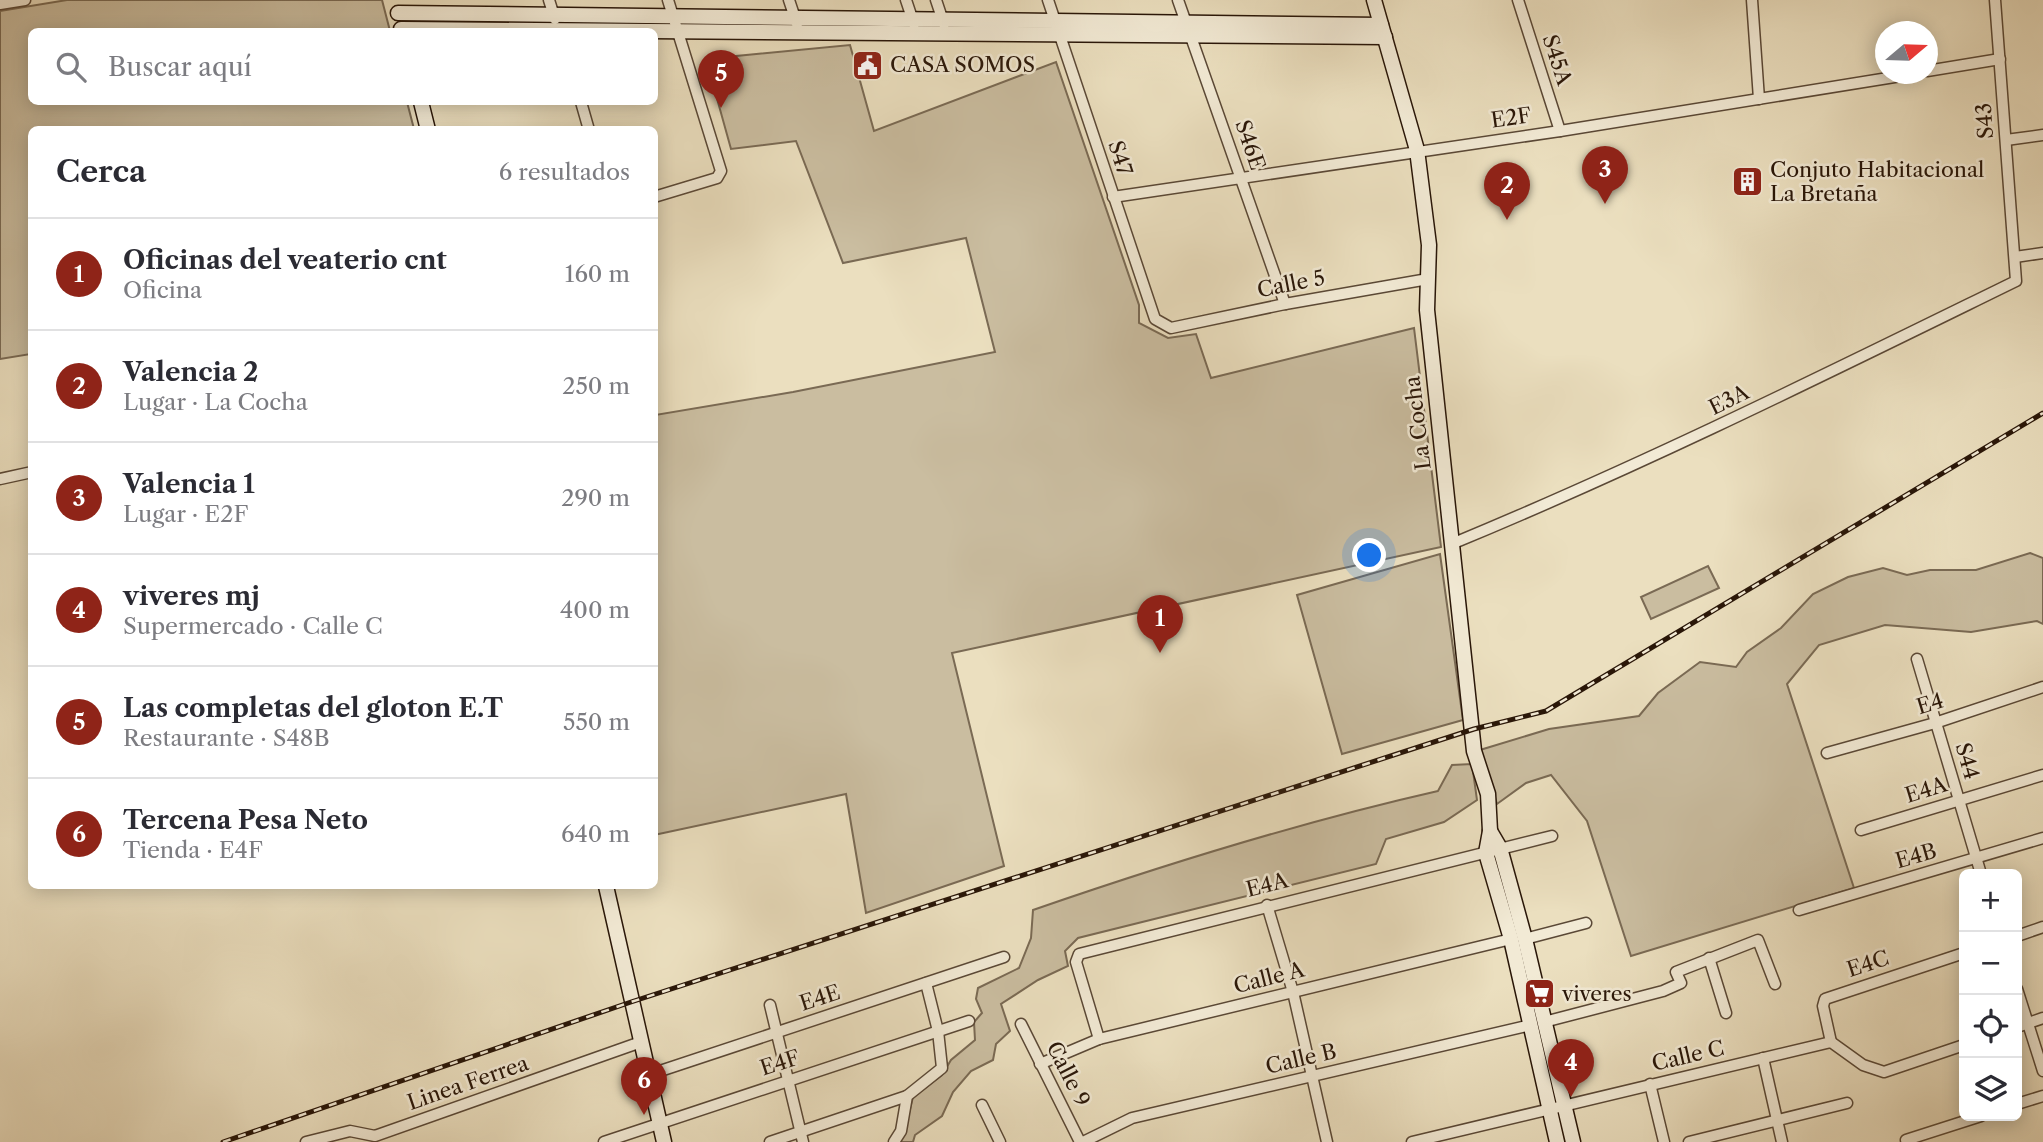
<!DOCTYPE html>
<html lang="es">
<head>
<meta charset="utf-8">
<style>
  body { margin:0; font-family:"Libre Caslon Text",serif; background:#f7f7f7; color:#2b2b33 }
  .controls { position:absolute; right:21px; bottom:21px; display:grid; overflow:hidden; border-radius:10px; box-shadow:0 4px 18px #0003 }
  .controls button { width:63px; height:63px; display:grid; place-items:center; padding:0; border:0; border-bottom:2px solid #e1e1e2; background:#fff; color:#2b2b33; font:35px sans-serif }
  .compass { position:absolute; left:1875px; top:21px; width:63px; height:63px; border-radius:50%; background:#fff; box-shadow:0 4px 18px #0003; rotate:71deg }
  .you { position:absolute; left:1370px; top:556px; width:24px; height:24px; margin:-18px; border:5px solid #fff; border-radius:50%; background:#1a73e8; box-shadow:0 0 0 10px #1a73e833 }
  .badge { display:grid; place-items:center; width:46px; height:46px; border-radius:50%; background:#8f2418; color:#fff; font-size:23px; font-weight:700 }
  .pin { position:absolute; translate:-50% -58px; filter:drop-shadow(0 2px 4px #0008) }
  .pin::after { content:''; position:absolute; top:37px; width:24px; height:21px; background:inherit; clip-path:polygon(0 0,100% 0,50% 100%) }
  .list { margin:0; padding:0; list-style:none }
  h2 { display:flex; justify-content:space-between; align-items:center; height:91px; margin:0; padding:0 28px; font-size:30px }
  h2 small { font-size:23px; font-weight:400; color:#7c7c81 }
  .list li { display:grid; grid-template-columns:46px 1fr auto; gap:21px; align-items:center; box-sizing:border-box; height:112px; padding:0 28px; border-top:2px solid #e1e1e2 }
  .list b { display:block; font-size:26px; white-space:nowrap }
  .list p { margin:0; font-size:23px; white-space:nowrap; color:#7c7c81 }
  .list em { font-size:23px; font-style:normal; color:#7c7c81 }
  .icon { flex:none; width:38px; height:38px; fill:none; stroke:currentColor; stroke-width:2; stroke-linecap:round; stroke-linejoin:round }
  .map { position:relative; flex:none; width:2043px; height:1142px; overflow:hidden }
  .search { position:absolute; background:#fff; box-shadow:0 4px 18px #0003; left:28px; top:28px; width:630px; height:77px; display:flex; align-items:center; gap:18px; box-sizing:border-box; padding:0 24px; border-radius:10px; color:#7c7c81; font-size:26px }
  .panel { position:absolute; background:#fff; box-shadow:0 4px 18px #0003; left:28px; top:126px; width:630px; height:763px; border-radius:10px }
  .map>svg:first-child { display:block }
  .green { fill:#cabda0; stroke:#7a6a54; stroke-width:2 }
  .lines { fill:none; stroke-linecap:round; stroke-linejoin:round }
  .street-casing { stroke:#5a4836; stroke-width:13 }
  .secondary-casing { stroke:#291608; stroke-width:17 }
  .street { stroke:#f2ead5; stroke-width:10 }
  .secondary { stroke:#f2ead5; stroke-width:14 }
  .rail-casing { stroke:#291608; stroke-width:5 }
  .rail { stroke:#f2ead5; stroke-width:2.5; stroke-dasharray:8; stroke-linecap:butt }
  .labels { text-anchor:middle; stroke-width:5; stroke-linejoin:round; paint-order:stroke }
  .street-label { font-size:21px; fill:#291608; stroke:#f2ead5 }
  .poi-label { font-size:21px; fill:#291608; stroke:#f2ead5; text-anchor:start }
</style>
</head>
<body>
<div class="map">
<svg width="2043" height="1142" viewBox="0 0 2043 1142">
  <rect width="100%" height="100%" fill="#ebdfbf"/>
  <filter id="stains"><feTurbulence type="fractalNoise" baseFrequency=".00286" numOctaves="4"/><feColorMatrix values="0 0 0 0 .2 0 0 0 0 .09 0 0 0 0 .02 0 0 0 .5 -.17"/></filter>
  <radialGradient id="worn" r=".72"><stop offset=".6" stop-color="#630" stop-opacity="0"/><stop offset="1" stop-color="#630" stop-opacity=".3"/></radialGradient>
  <g class="green">
    <path d="M67,0H382L390,31L32,32V102H407L414,129L32,130L31,354L0,359V11Z"/>
    <path d="M850,45L874,131L1056,62L1139,305V323L1168,338L1196,334L1211,378L1414,328L1441,547L952,653L1004,866L866,913L846,794L654,835L655,415L793,392L995,352L966,238L843,263L796,141L731,149L706,59Z"/>
    <path d="M2030,553L2043,558V624L2037,621L1971,632L1885,625L1819,645L1787,684L1854,888L1631,956L1587,821L1551,775L1526,783L1497,804L1480,750L1549,729L1639,716L1658,693L1700,662L1736,667L1747,652L1781,628L1813,594L1848,577L1883,568L1907,575L1930,570H1976Z"/>
    <path d="M1440,554L1463,720L1342,754L1297,595Z"/>
    <path d="M1708,566L1719,588L1651,619L1641,597Z"/>
    <path d="M1472,764L1477,800L1444,822L1386,839L1376,864L1078,938L1065,951L1068,966L1038,980L1001,1004L1010,1031L996,1044L993,1060L971,1071L953,1092L942,1116L915,1135L913,1142H899L904,1133L913,1097L942,1075L951,1060L975,1040L974,1022L982,1013L976,999L978,988L1019,968L1031,938L1033,910C1166,864 1301,822 1438,791L1452,765Z"/>
  </g>
  <g class="lines">
    <defs>
      <g id="street">
        <path d="M549,0L555,19"/>
        <path d="M789,0L797,24"/>
        <path d="M906,0L914,24"/>
        <path d="M936,0L944,24"/>
        <path d="M1048,0L1155,319L1171,328L1285,304L1428,279"/>
        <path d="M1178,0L1285,304"/>
        <path d="M1518,0L1560,131"/>
        <path d="M1752,0L1759,99"/>
        <path d="M0,4L25,0"/>
        <path d="M1927,71L2000,59"/>
        <path d="M581,102L589,130"/>
        <path d="M2006,140L2043,135"/>
        <path d="M654,197L717,178L721,171L668,0"/>
        <path d="M1113,197L1560,131L1913,74"/>
        <path d="M2015,257L2043,253"/>
        <path d="M0,479L32,472"/>
        <path d="M1454,543C1645,464 1830,372 2016,281L1995,0"/>
        <path d="M1917,659L1981,874"/>
        <path d="M1827,753L1935,723L2043,687"/>
        <path d="M1861,830L2043,775"/>
        <path d="M1267,905L1293,992L1327,1142"/>
        <path d="M1799,910L2043,838"/>
        <path d="M2017,936L2043,927"/>
        <path d="M1525,939L1586,923"/>
        <path d="M1709,958L1726,1013"/>
        <path d="M2017,989L2043,1071"/>
        <path d="M770,1005L803,1142"/>
        <path d="M1544,1022L1663,991L1681,983L1676,972L1758,940L1775,984"/>
        <path d="M1021,1024L1080,1142"/>
        <path d="M2017,1027L2043,1018"/>
        <path d="M1099,1039L1076,962L1079,954L1552,836"/>
        <path d="M1831,1042L1823,1006L1825,999L1964,953"/>
        <path d="M1763,1058L1782,1142"/>
        <path d="M1040,1064L1099,1039L1511,939"/>
        <path d="M648,1075L1004,957"/>
        <path d="M1650,1084L1664,1142"/>
        <path d="M2017,1104L2043,1096"/>
        <path d="M982,1105L1000,1142"/>
        <path d="M1906,1140L1981,1116"/>
        <path d="M306,1142L350,1131L375,1136L641,1042"/>
        <path d="M604,1142L969,1021"/>
        <path d="M770,1142L907,1096"/>
        <path d="M894,1142L901,1131L907,1096L942,1068L938,1031L926,983"/>
        <path d="M1083,1142L1132,1118L1531,1025"/>
        <path d="M1412,1142L1831,1042L1863,1065L1884,1072L1964,1045"/>
        <path d="M1689,1142L1847,1103"/>
      </g>
      <g id="secondary">
        <path d="M1374,0L1417,150L1429,245L1427,310L1474,751L1488,794L1490,831L1486,853L1511,939L1557,1142"/>
        <path d="M398,13L1381,25"/>
        <path d="M401,29L1385,37"/>
        <path d="M421,102L428,130"/>
        <path d="M1490,831L1500,848L1525,939L1573,1142"/>
        <path d="M606,886L664,1142"/>
      </g>
    </defs>
    <use href="#street" class="street-casing"/>
    <use href="#secondary" class="secondary-casing"/>
    <use href="#street" class="street"/>
    <use href="#secondary" class="secondary"/>
    <defs>
      <path id="rail" d="M223,1142L631,1002L1474,729L1546,711L2043,413"/>
    </defs>
    <use href="#rail" class="rail-casing"/>
    <use href="#rail" class="rail"/>
  </g>
  <defs>
    <symbol id="civic-square" viewBox="-11 -11 22 22"><rect x="-9" y="-9" width="18" height="18" rx="4" fill="#8f2418" stroke="#f2ead5"/><path d="M-.6-6.5H3V-4.5H.6V-3L4-1V1h2V6H-6V1h2V-1L-.6-3ZM-1.2 2.5V6h2.4V2.5Z" fill="#fff"/></symbol>
    <symbol id="building-square" viewBox="-11 -11 22 22"><rect x="-9" y="-9" width="18" height="18" rx="4" fill="#8f2418" stroke="#f2ead5"/><path d="M-4-6H4V6H1V3H-1V6H-4ZM-2.5-4.3h1.7v1.8h-1.7ZM.8-4.3h1.7v1.8H.8ZM-2.5-1h1.7V.8h-1.7ZM.8-1h1.7V.8H.8Z" fill="#fff"/></symbol>
    <symbol id="supermarket-square" viewBox="-11 -11 22 22"><rect x="-9" y="-9" width="18" height="18" rx="4" fill="#8f2418" stroke="#f2ead5"/><path d="M-6-5.5h2.5l.6 2H6L4.5 2H-2.5L-4.4-4H-6ZM-1.5 3.2a1.3 1.3 0 1 0 .1 0ZM3 3.2a1.3 1.3 0 1 0 .1 0Z" fill="#fff"/></symbol>
  </defs>
  <g fill-rule="evenodd">
    <use href="#civic-square" x="850" y="48" width="35" height="35"/>
    <use href="#building-square" x="1730" y="164" width="35" height="35"/>
    <use href="#supermarket-square" x="1522" y="976" width="35" height="35"/>
  </g>
  <g class="labels">
    <g class="street-label">
      <text transform="translate(1557 60) rotate(72)" y="7">S45A</text>
      <text transform="translate(1511 118) rotate(-8)" y="7">E2F</text>
      <text transform="translate(1985 121) rotate(-94)" y="7">S43</text>
      <text transform="translate(1250 145) rotate(71)" y="7">S46E</text>
      <text transform="translate(1120 158) rotate(72)" y="7">S47</text>
      <text transform="translate(1291 284) rotate(-11)" y="7">Calle 5</text>
      <text transform="translate(1729 400) rotate(-26)" y="7">E3A</text>
      <text transform="translate(1418 423) rotate(-97)" y="7">La Cocha</text>
      <text transform="translate(1930 704) rotate(-17)" y="7">E4</text>
      <text transform="translate(1967 761) rotate(74)" y="7">S44</text>
      <text transform="translate(1926 790) rotate(-17)" y="7">E4A</text>
      <text transform="translate(1916 856) rotate(-16)" y="7">E4B</text>
      <text transform="translate(1267 885) rotate(-14)" y="7">E4A</text>
      <text transform="translate(1868 964) rotate(-18)" y="7">E4C</text>
      <text transform="translate(1269 978) rotate(-14)" y="7">Calle A</text>
      <text transform="translate(820 998) rotate(-18)" y="7">E4E</text>
      <text transform="translate(1688 1056) rotate(-13)" y="7">Calle C</text>
      <text transform="translate(1301 1059) rotate(-13)" y="7">Calle B</text>
      <text transform="translate(780 1063) rotate(-18)" y="7">E4F</text>
      <text transform="translate(1068 1074) rotate(63)" y="7">Calle 9</text>
      <text transform="translate(468 1083) rotate(-19)" y="7">Linea Ferrea</text>
    </g>
    <g class="poi-label">
      <text x="890" y="72">CASA SOMOS</text>
      <text x="1770" y="177">Conjuto Habitacional<tspan x="1770" dy="24">La Bretaña</tspan></text>
      <text x="1562" y="1001">viveres</text>
    </g>
  </g>
  <rect width="100%" height="100%" filter="url(#stains)"/>
  <rect width="100%" height="100%" fill="url(#worn)"/>
</svg>
<div class="controls">
<button>+</button>
<button>−</button>
<button><svg class="icon" aria-label="locate" viewBox="0 0 24 24"><circle cx="12" cy="12" r="6"/><path d="M12 2v4M12 18v4M2 12h4M18 12h4"/></svg></button>
<button><svg class="icon" aria-label="layers" viewBox="0 0 24 24"><path d="M12 4l9 5-9 5-9-5zM3 14l9 5 9-5"/></svg></button>
</div>
<svg class="compass" viewBox="-18 -18 36 36"><path d="M0-13l5 13h-10z" fill="#e53935"/><path d="M0 13l5-13h-10z" fill="#7c7c81"/></svg>
<div class="you"></div>
<div class="pin badge" style="left:1160px;top:653px">1</div>
<div class="pin badge" style="left:1507px;top:220px">2</div>
<div class="pin badge" style="left:1605px;top:204px">3</div>
<div class="pin badge" style="left:1571px;top:1097px">4</div>
<div class="pin badge" style="left:721px;top:108px">5</div>
<div class="pin badge" style="left:644px;top:1115px">6</div>
<div class="search"><svg class="icon" aria-label="search" viewBox="0 0 24 24"><circle cx="10" cy="10" r="6"/><path d="M15 15l6 6"/></svg>Buscar aquí</div>
<section class="panel">
<h2>Cerca<small>6 resultados</small></h2>
<ul class="list">
<li><span class="badge">1</span><div><b>Oficinas del veaterio cnt</b><p>Oficina</p></div><em>160 m</em></li>
<li><span class="badge">2</span><div><b>Valencia 2</b><p>Lugar · La Cocha</p></div><em>250 m</em></li>
<li><span class="badge">3</span><div><b>Valencia 1</b><p>Lugar · E2F</p></div><em>290 m</em></li>
<li><span class="badge">4</span><div><b>viveres mj</b><p>Supermercado · Calle C</p></div><em>400 m</em></li>
<li><span class="badge">5</span><div><b>Las completas del gloton E.T</b><p>Restaurante · S48B</p></div><em>550 m</em></li>
<li><span class="badge">6</span><div><b>Tercena Pesa Neto</b><p>Tienda · E4F</p></div><em>640 m</em></li>
</ul>
</section>
</div>
</body>
</html>
